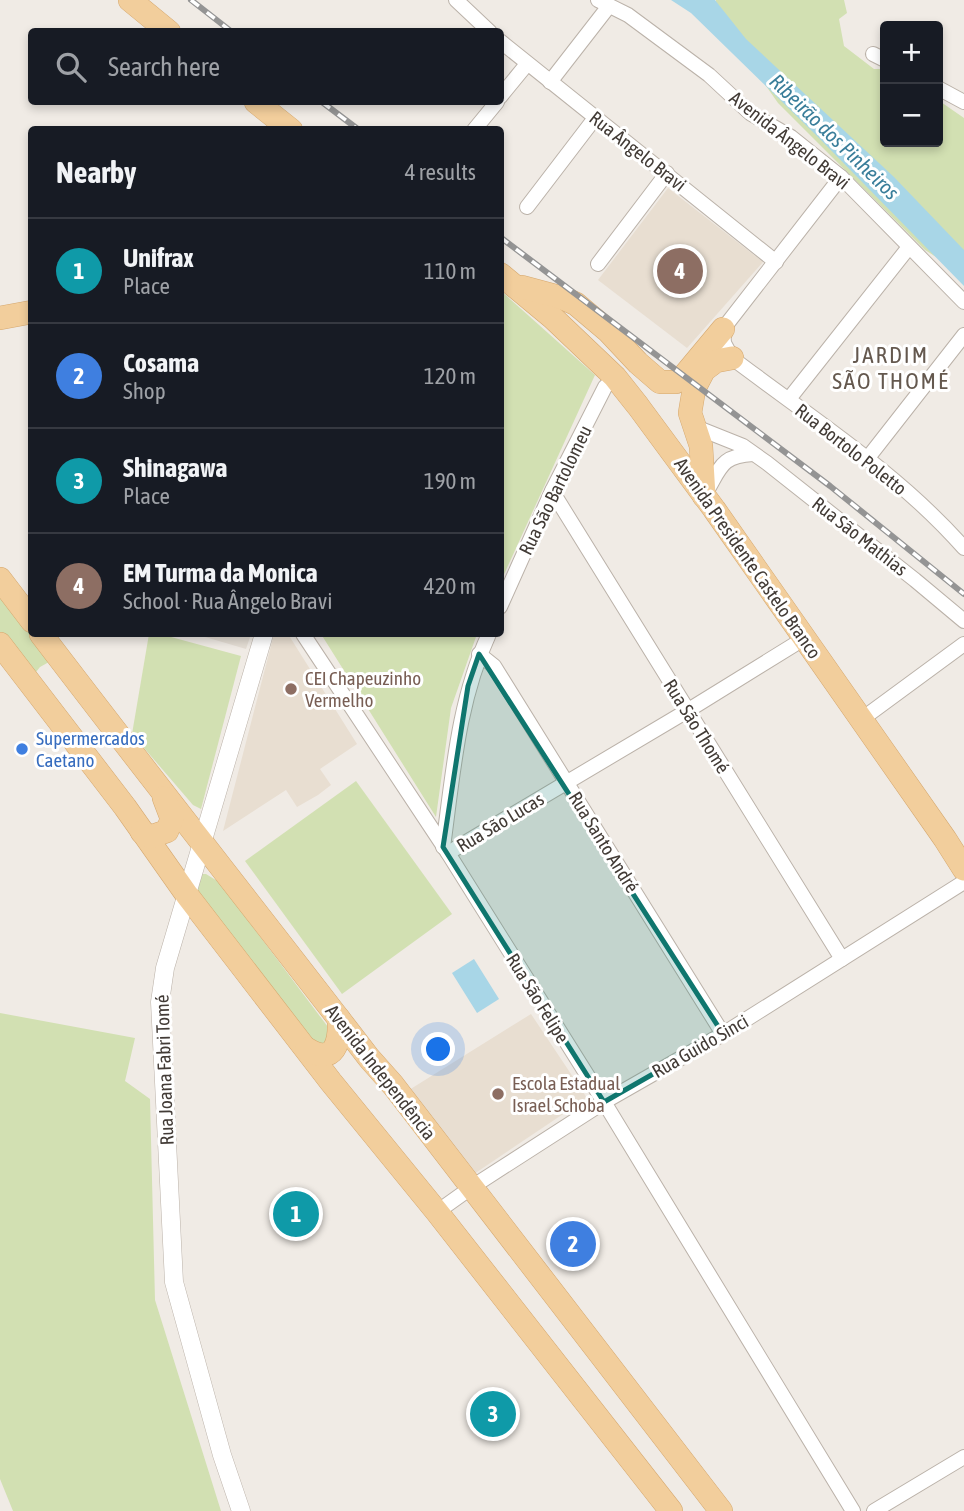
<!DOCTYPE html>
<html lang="en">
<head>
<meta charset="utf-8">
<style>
  body { margin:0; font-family:"Asap Condensed",sans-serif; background:#20242c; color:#f1f3f6 }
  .controls { position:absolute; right:21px; top:21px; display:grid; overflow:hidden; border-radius:7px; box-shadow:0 4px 10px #0003 }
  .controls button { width:63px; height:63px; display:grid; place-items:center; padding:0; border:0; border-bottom:2px solid #363941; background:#171b24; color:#f1f3f6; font:35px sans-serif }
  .you { position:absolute; left:439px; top:1050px; width:24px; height:24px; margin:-18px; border:5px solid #fff; border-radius:50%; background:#1a73e8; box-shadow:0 0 0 10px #1a73e833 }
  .badge { display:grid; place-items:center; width:46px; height:46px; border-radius:50%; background:#1a73e8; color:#fff; font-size:23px; font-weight:700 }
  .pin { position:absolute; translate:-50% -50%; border:4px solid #fff; box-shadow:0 2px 7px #0006 }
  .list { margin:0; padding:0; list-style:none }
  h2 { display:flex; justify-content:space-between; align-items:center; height:91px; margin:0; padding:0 28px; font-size:30px }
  h2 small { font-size:23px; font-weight:400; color:#9ea1a6 }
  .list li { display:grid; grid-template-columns:46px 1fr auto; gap:21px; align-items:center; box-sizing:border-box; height:105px; padding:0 28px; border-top:2px solid #363941 }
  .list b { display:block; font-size:26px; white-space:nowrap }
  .list p { margin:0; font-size:23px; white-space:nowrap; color:#9ea1a6 }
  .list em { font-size:23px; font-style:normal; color:#9ea1a6 }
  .icon { flex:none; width:38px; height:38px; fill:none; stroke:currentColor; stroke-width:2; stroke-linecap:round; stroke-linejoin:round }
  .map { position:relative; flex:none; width:964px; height:1511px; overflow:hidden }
  .search { position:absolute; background:#171b24; box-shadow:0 4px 10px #0003; left:28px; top:28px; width:476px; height:77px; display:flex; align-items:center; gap:18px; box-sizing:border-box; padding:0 24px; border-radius:7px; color:#9ea1a6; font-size:26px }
  .panel { position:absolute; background:#171b24; box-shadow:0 4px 10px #0003; left:28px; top:126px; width:476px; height:511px; border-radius:7px }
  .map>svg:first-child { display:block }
  .residential { fill:#e4ddd4 }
  .education { fill:#e8ded1 }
  .green { fill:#d2e0b2 }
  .water { fill:#a8d6e7 }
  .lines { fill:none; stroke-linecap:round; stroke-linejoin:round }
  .minor-casing { stroke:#bbb2a9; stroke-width:16 }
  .tertiary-casing { stroke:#bbb2a9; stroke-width:19 }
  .primary-casing { stroke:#d5a86f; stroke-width:24 }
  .minor { stroke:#fff; stroke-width:14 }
  .tertiary { stroke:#fff; stroke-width:18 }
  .primary { stroke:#f2ce9c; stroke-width:23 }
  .rail-casing { stroke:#949494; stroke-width:6 }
  .rail { stroke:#fff; stroke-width:3.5; stroke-dasharray:10; stroke-linecap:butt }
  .marked { fill:#0f766e; fill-opacity:0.2; stroke:#0f766e; stroke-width:5; stroke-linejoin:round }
  .education-dot { fill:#8d6e63; stroke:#fff; stroke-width:2.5 }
  .shop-dot { fill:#3f7fe0; stroke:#fff; stroke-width:2.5 }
  .labels { text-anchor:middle; stroke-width:6; stroke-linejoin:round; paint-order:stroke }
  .street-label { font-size:19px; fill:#423b36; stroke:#fff }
  .education-label { font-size:19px; fill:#785e54; stroke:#fff; text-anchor:start }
  .shop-label { font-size:19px; fill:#366cbe; stroke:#fff; text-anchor:start }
  .water-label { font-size:21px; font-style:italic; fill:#3a7e9a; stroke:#fff }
  .quarter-label { font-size:23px; letter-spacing:2px; fill:#64584e; stroke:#fff }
</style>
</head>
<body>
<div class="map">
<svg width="964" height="1511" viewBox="0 0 964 1511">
  <rect width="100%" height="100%" fill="#f0ebe5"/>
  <path class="residential" d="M195,634H251L246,649Z"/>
  <g class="education">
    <path d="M668,188L763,262L687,348L598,280Z"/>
    <path d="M274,634H288L357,744L320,769L331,785L318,795L297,807L286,790L223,831Z"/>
    <path d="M531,1014L587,1098L471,1176L409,1090Z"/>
  </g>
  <g class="green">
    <path d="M716,0H844L847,13L839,19L844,46L874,69H885V142H938V100L964,118V275C952,264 938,259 925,250L778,103L752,66L714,20Z"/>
    <path d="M501,291L595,375L501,581L500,291Z"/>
    <path d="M0,590L31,631L49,662L40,667L32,677L0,636Z"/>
    <path d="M149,634H160L241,656L201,809L193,805L132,734Z"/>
    <path d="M321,634H477L451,708L436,817Z"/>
    <path d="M356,781L452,914L342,994L245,861Z"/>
    <path d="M199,874H206L219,882L334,1035L333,1044L311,1048L192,892Z"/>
    <path d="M0,1013L135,1038L125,1081L150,1099L155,1300L221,1511H13L0,1479Z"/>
  </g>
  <g class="water">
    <path d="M671,0H715L746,39L894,177L964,250V286L817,136L691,13Z"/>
    <path d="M474,959L499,999L477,1013L452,973Z"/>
  </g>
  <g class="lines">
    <defs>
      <g id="minor">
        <path d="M456,0L490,32"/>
        <path d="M598,0L628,15L709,75L750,113L791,137L841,177L964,302"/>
        <path d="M500,41L776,262"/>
        <path d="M873,54L885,60"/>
        <path d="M550,82L609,6"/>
        <path d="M938,88L964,102"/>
        <path d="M500,97L527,64"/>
        <path d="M474,130L497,102"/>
        <path d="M841,177L723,329L724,343L732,358C811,418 898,473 964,548"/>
        <path d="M527,207L595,118"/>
        <path d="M598,264L667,173"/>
        <path d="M789,399L909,247"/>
        <path d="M693,426L743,446L767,463L915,580L964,621"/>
        <path d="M867,459L964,335"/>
        <path d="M552,491L842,959"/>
        <path d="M705,494C721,468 720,456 753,454"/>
        <path d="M500,607L552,491L605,387L615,377"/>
        <path d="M303,634L448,853L604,1102L853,1511"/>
        <path d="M479,654L494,666L723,1034"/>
        <path d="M862,719L964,644"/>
        <path d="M443,847C453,774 458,701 489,634"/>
        <path d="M448,853L687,711L805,638"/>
        <path d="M437,1212L472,1187L604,1102L723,1034L964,882"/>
        <path d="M874,1511L964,1457"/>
      </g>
      <path id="tertiary" d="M241,1511L222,1455L174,1282L160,1002L165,968L264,634"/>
      <g id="primary">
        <path d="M130,0L169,32"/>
        <path d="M256,102L291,130"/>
        <path d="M500,274L553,318L615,377L638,406L714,509L945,839L964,869"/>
        <path d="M522,287L563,298L576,304L608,331L638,363L660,382H676L683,377L723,329"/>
        <path d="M0,318L32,312"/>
        <path d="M704,496L701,446L690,413L694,389L704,370L716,361L732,358"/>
        <path d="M0,579L32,621"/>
        <path d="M41,634C149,776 260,916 369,1058L393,1085L721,1511"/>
        <path d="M0,644L125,807L187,895L331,1082L437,1212L671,1511"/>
        <path d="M142,832L150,837L167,831L172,819L164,798"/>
        <path d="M307,1049C335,1066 340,1042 339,1019"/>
      </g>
    </defs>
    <use href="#minor" class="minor-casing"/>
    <use href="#tertiary" class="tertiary-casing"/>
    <use href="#primary" class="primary-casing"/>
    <use href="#minor" class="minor"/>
    <use href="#tertiary" class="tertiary"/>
    <use href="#primary" class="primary"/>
    <defs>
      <g id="rail">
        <path d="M191,0L232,32"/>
        <path d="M322,102L359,130"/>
        <path d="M500,237L830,486L964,594"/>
      </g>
    </defs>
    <use href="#rail" class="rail-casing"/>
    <use href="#rail" class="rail"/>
  </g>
  <path class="marked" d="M479,654L723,1034L604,1102L443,847L468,686Z"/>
  <g class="education-dot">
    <circle cx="291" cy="689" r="7"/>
    <circle cx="498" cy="1094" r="7"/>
  </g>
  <circle class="shop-dot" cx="22" cy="749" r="7"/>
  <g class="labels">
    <g class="street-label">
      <text transform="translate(790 140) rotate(38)" y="7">Avenida Ângelo Bravi</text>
      <text transform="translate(638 151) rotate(38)" y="7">Rua Ângelo Bravi</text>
      <text transform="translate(851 449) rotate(38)" y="7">Rua Bortolo Poletto</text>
      <text transform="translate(555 490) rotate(-64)" y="7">Rua São Bartolomeu</text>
      <text transform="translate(860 536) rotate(38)" y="7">Rua São Mathias</text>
      <text transform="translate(748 558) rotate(55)" y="7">Avenida Presidente Castelo Branco</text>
      <text transform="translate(697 726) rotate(58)" y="7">Rua São Thomé</text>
      <text transform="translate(500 822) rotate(-31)" y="7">Rua São Lucas</text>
      <text transform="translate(604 842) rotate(58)" y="7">Rua Santo André</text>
      <text transform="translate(538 998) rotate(58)" y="7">Rua São Felipe</text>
      <text transform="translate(700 1046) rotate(-30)" y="7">Rua Guido Sinci</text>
      <text transform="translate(164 1070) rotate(-92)" y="7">Rua Joana Fabri Tomé</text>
      <text transform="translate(381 1072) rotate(52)" y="7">Avenida Independência</text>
    </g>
    <g class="education-label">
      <text x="305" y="685">CEI Chapeuzinho<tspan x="305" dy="22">Vermelho</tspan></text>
      <text x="512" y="1090">Escola Estadual<tspan x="512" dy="22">Israel Schoba</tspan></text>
    </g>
    <g class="shop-label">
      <text x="36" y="745">Supermercados<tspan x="36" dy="22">Caetano</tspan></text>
    </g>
    <g class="water-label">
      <text transform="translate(834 137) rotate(44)" y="7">Ribeirão dos Pinheiros</text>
    </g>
    <g class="quarter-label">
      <text x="891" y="363">JARDIM<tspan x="891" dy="26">SÃO THOMÉ</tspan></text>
    </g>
  </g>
</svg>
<div class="controls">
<button>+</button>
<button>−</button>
</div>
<div class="you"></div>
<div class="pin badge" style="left:296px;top:1214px;background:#0f9aa8">1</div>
<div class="pin badge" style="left:573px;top:1244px;background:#3f7fe0">2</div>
<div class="pin badge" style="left:493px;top:1414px;background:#0f9aa8">3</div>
<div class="pin badge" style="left:680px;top:271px;background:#8d6e63">4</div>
<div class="search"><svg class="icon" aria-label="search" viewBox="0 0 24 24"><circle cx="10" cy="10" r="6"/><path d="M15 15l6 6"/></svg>Search here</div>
<section class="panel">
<h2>Nearby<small>4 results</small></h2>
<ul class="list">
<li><span class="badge" style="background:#0f9aa8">1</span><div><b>Unifrax</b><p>Place</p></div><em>110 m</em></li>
<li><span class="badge" style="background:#3f7fe0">2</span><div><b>Cosama</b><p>Shop</p></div><em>120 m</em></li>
<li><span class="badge" style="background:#0f9aa8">3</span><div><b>Shinagawa</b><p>Place</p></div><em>190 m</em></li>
<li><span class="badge" style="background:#8d6e63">4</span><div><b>EM Turma da Monica</b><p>School · Rua Ângelo Bravi</p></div><em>420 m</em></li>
</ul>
</section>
</div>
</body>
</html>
